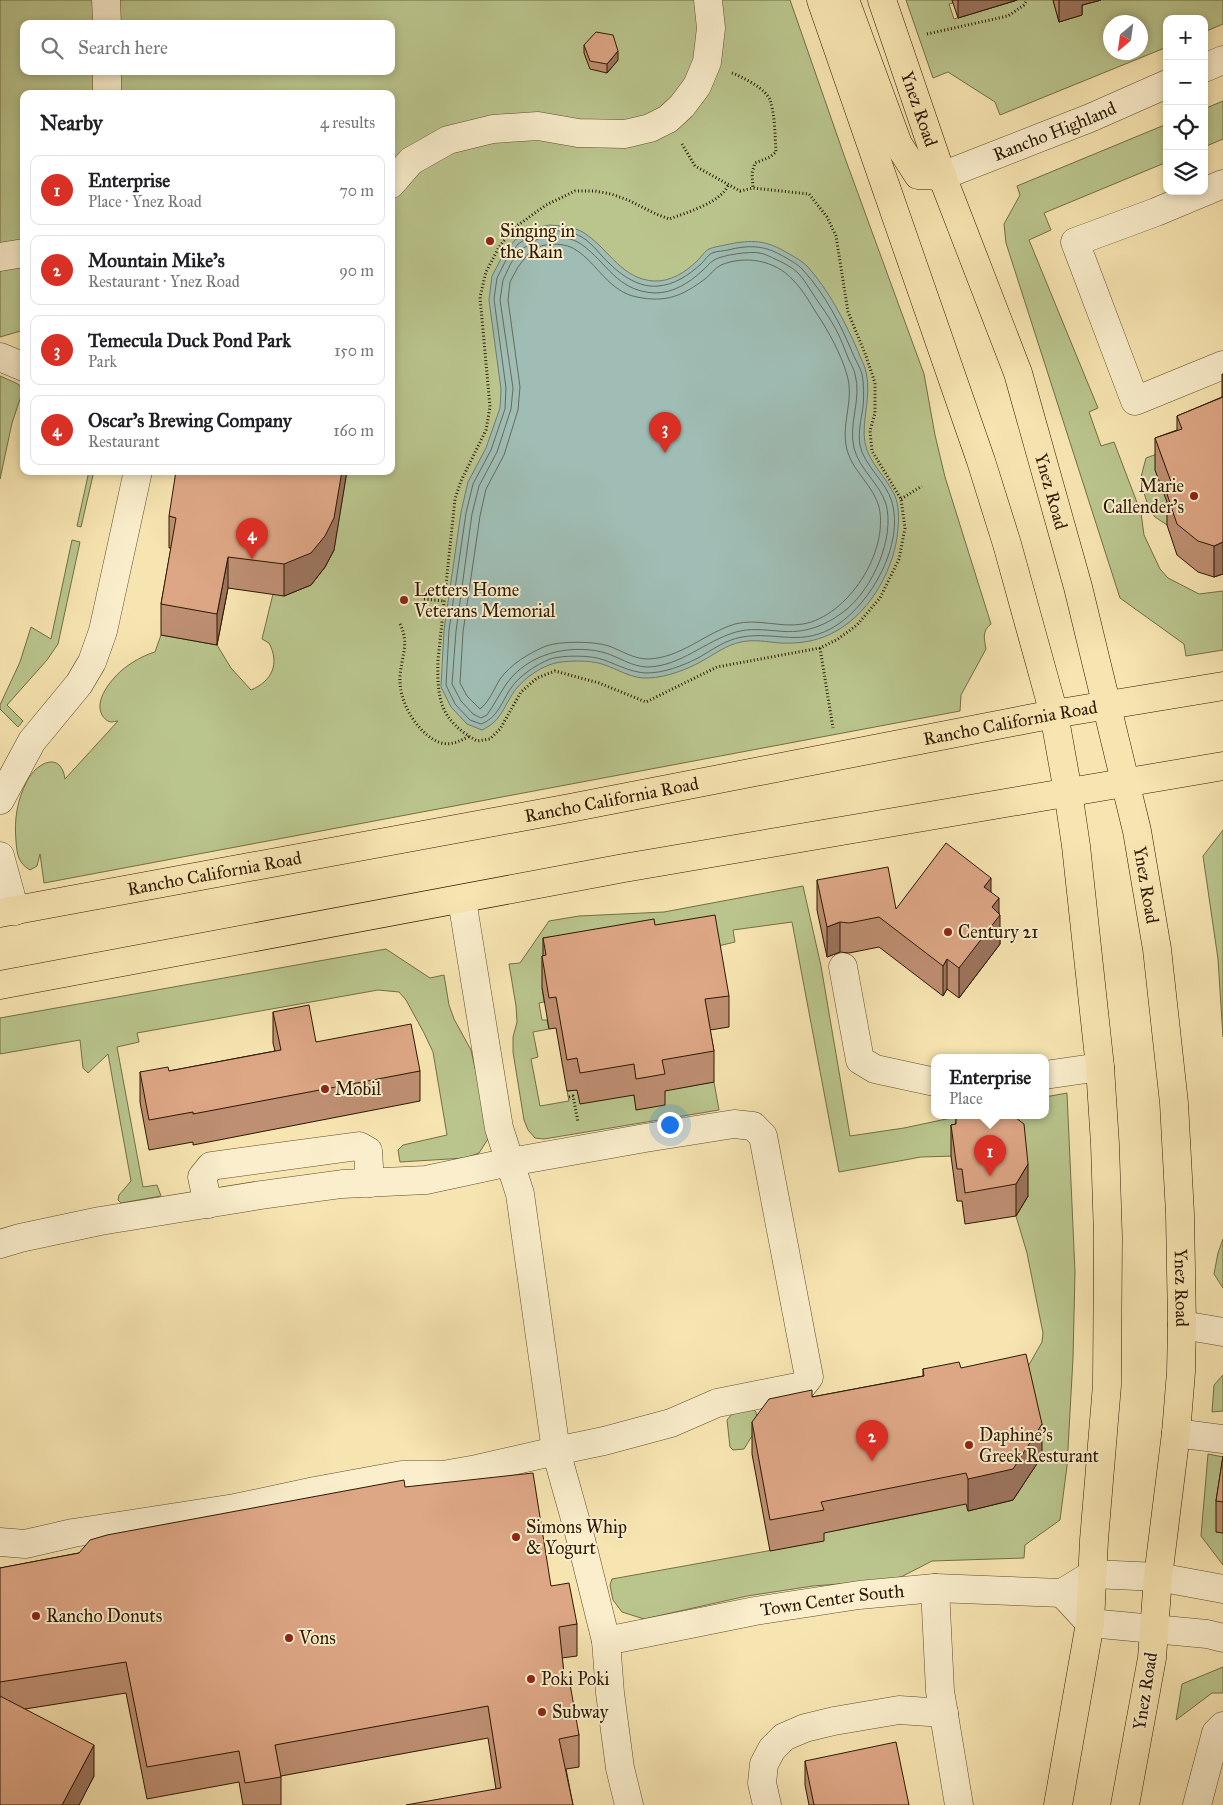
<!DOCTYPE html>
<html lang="en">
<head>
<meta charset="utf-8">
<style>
  body { margin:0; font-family:"IM FELL Great Primer",serif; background:#f2f2f2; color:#202124 }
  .controls { position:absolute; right:15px; top:15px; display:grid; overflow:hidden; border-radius:10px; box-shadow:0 2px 8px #0003 }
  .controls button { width:45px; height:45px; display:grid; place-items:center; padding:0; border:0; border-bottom:1px solid #e0e0e0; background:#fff; color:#202124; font:25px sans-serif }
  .compass { position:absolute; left:1103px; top:15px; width:45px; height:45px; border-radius:50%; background:#fff; box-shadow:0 2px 8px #0003; rotate:209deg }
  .you { position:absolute; left:669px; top:1124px; width:18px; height:18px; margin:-12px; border:4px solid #fff; border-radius:50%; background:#1a73e8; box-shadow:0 0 0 8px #1a73e833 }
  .badge { display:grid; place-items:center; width:32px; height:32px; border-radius:50%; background:#d93025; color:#fff; font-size:16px; font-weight:700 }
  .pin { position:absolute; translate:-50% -41px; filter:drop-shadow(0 1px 2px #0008) }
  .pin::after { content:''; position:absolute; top:26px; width:18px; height:15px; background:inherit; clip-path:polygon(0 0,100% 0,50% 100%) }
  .popup { position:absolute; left:931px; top:1054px; width:118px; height:65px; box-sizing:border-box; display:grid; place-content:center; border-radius:10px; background:#fff; filter:drop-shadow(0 1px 4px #0005); font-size:16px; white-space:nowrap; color:#757577 }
  .popup b { font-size:19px; color:#202124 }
  .popup::after { content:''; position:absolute; left:50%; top:100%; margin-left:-10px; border:10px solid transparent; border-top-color:#fff }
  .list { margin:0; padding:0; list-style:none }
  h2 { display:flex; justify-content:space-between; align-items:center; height:65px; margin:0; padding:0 20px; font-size:21px }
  h2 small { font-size:16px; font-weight:400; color:#757577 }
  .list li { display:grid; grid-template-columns:32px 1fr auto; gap:15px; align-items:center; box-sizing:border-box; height:70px; margin:0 10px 10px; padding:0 10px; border:1px solid #e0e0e0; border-radius:10px }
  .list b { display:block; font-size:19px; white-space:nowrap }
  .list p { margin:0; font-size:16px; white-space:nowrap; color:#757577 }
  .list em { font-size:16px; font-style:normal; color:#757577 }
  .icon { flex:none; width:28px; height:28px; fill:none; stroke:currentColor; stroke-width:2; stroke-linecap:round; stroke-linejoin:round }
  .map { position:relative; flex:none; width:1223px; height:1805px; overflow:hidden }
  .search { position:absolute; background:#fff; box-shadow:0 2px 8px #0003; left:20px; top:20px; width:375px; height:55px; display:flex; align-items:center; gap:12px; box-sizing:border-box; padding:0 18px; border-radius:10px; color:#757577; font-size:19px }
  .panel { position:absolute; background:#fff; box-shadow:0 2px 8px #0003; left:20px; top:90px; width:375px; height:385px; border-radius:10px }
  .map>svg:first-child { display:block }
  .green { fill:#bac58d; stroke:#736e46; fill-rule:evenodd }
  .water { fill:#9fbdb4; stroke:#717b6c }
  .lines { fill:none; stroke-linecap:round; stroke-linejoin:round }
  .shore { stroke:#666a5a; stroke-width:1 }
  .minor-casing { stroke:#5f4b2c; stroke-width:29 }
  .major-casing { stroke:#2c1800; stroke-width:29 }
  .path { stroke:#2c1800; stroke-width:3; stroke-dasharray:1 2.5; stroke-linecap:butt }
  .minor { stroke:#faeecc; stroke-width:28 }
  .major { stroke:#f7e5b1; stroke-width:28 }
  .wall { fill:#be8f72; stroke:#2c1800 }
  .shaded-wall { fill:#9b745d; stroke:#2c1800 }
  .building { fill:#dda685; stroke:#2c1800 }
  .poi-dot { fill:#8f2418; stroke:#faeecc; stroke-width:2 }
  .labels { text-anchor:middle; stroke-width:4; stroke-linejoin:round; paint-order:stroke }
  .street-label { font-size:18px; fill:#2c1800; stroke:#faeecc }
  .poi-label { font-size:18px; fill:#2c1800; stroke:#faeecc; text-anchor:start }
</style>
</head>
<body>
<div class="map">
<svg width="1223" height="1805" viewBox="0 0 1223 1805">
  <rect width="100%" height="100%" fill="#f7e5b1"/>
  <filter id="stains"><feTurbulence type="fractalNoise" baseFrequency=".004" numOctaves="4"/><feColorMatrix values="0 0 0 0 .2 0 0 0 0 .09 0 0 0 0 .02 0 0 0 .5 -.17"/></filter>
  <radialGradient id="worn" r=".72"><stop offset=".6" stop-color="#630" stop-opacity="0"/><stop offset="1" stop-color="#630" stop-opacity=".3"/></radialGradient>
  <g class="green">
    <path d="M0,0H790L845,158L924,374L935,435L945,477L991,624C982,631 984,638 986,649L961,695L960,711L44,883L40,854L37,866L30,870C18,863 17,854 16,841C14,820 17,800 27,781C36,763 61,750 65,779L118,721C116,721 113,722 111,722C106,721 104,718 102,715C94,700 111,680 121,671C130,663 144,655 155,652L161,635L217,645L231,668L251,690C272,681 280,664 269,643L262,639L273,594L284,595L311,585L325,567L334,550L347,471H391V94H24V330L0,337ZM24,24H391V71H24Z"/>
    <path d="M906,0H952L953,3L949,4L954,19L1018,0H1053L1059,22L1080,6L1101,0H1223V24L1204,32V19H1167V47L1000,115L995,102L948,72L933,78ZM1110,22H1140V52H1110Z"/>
    <path d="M1223,101V139L1204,147V109Z"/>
    <path d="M1167,124V162L1044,213L1051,230L1029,240L1098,408L1089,412L1101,446L1114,442L1141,513L1144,535L1160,569L1168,578L1199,594L1223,591V650L1186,656L1184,644L1120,598L1006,243L1004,224L1020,195L1017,186Z"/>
    <path d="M0,376L18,384L23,390L12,423L0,479Z"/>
    <path d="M1157,454L1174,521L1167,525L1155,517L1150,511L1140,481L1146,458Z"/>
    <path d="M89,471H94L81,527L77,526Z"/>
    <path d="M72,540L80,542L58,644L47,660L7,705L23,721L18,727L0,709V705L20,662L31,627L51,639Z"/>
    <path d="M1223,830V1037L1218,959L1203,856Z"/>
    <path d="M803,886L821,966L850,1136L904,1128L965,1115H1045V1097L1067,1093L1075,1272L1073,1358L1067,1466L1060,1520L1025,1545L1024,1558L932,1561L901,1577L877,1581L813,1586L747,1596L644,1619L622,1612L613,1600L610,1585L612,1579L823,1541L820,1526L839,1530L947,1508L1042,1342L1043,1333L1027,1253L1016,1216L1028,1196L956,1156L921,1157L839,1172L792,922L733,930L735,942L542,988L544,1002L539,1003L542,1020H547L549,1029L533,1032L538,1057L531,1059L540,1106L569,1101L567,1091L577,1090L634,1095L637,1110L662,1091L714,1082L719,1110L544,1139L535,1138L528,1130L524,1120L513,1052V1037L517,1022L516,1006L509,964L520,963L549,921L579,916L664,912Z"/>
    <path d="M386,949L430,978L444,975L449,1005L454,1019L471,1050L487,1122L488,1139L479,1153L465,1158L400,1162L398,1150L403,1145L447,1135L433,1052L424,1033L406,1000L399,992L378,990L137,1033L139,1042L117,1047L143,1187L157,1185L161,1196L121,1203L118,1200L119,1195L131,1181L108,1054L88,1073L83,1068L80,1040L0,1054V1018Z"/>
    <path d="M1223,1239V1288L1214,1274L1218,1253Z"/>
    <path d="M1223,1375V1411L1212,1412L1214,1385Z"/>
    <path d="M753,1409L756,1412L758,1426L744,1449L733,1450L730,1447L727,1420L733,1413Z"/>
    <path d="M1208,1454L1223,1457V1565L1201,1536Z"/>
    <path d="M1223,1667V1693H1212L1176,1720L1182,1684Z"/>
  </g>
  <path class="water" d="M550,225C563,226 577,227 587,235C610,251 622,279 654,281C670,282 686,272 697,261C701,257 705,251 709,249C713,247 721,246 725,245C748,240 763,239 784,251C791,255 801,260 807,266C829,290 845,322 858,351C860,358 865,365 866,372C872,396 861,421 865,443C869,463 887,478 895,496C899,506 899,518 898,529C895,567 872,610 838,630C820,641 800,644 780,643C767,642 754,639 741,642C726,645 715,654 702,661C686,670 667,677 649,678C631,679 618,669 602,664C590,660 564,660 552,664C539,668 525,678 516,689C503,706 503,720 482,730L467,724L451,707L441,687L444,630L461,512L468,482L486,448L500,408L501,389L489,300L492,276L502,257L515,240L534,228Z"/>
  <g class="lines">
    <g class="shore">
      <path d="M551,230C562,231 573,232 582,237C593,244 601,256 610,264C622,276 640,288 658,286C674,285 689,275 701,264C704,261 708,255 712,253C717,251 724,251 728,250C748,245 763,245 781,255C788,259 798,264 803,270C825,294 841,325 853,354C856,361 860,367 862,374C864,384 864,397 863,407C861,420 858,432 860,445C864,466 886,481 892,502C904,544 872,602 837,625C802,648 777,631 742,637C725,640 712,650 698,658C682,666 664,673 646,673C630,672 618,665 604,660C592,655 563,655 550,659C536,665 520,675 511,688C502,701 498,718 481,724L470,720L455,704L446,685L449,630L466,513L473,484L491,450L505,409L506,388L494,299L497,278L506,260L518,244L536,233Z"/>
      <path d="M551,236C561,237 572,238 581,244C608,263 616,291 655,293C673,293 689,283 702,271C706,268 709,263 714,260C722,255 750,251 760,253C765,254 771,257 775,259C782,262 792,267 798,273C804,279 809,288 813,294C820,305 828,315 834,326C840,336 844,348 849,360C851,364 854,369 855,374C862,399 848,424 854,448C859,469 880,484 886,504C895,538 873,587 847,609C826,626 805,634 778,631C764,630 750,628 736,632C705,641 681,666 648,667C631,667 618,656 602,652C568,644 528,654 507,683C500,693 494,705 487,715L481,718L473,714L461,701L452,684L456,631L472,514L479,486L497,452L511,409L513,388L500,300L503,280L511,263L522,249L538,239Z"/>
      <path d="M551,244C560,244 569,245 576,250C597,263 609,292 637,297C666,303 682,296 705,279C710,275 715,268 721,265C745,255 775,260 793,280C803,290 810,303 817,314C829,332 841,354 847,375C855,401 839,427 848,453C854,472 874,487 879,507C889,552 848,616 803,624C780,628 757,618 735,624C705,633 681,658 648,659C634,659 622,651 609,646C594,641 560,641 546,646C529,653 511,664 500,679C494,689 489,702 480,709L467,696L460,683L463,632L480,516L486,489L504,455L518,410L520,387L508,300L510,282L518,267L528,254L541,246Z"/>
    </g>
    <defs>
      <g id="minor">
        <path d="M106,0L107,24"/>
        <path d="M1204,68L1223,60"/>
        <path d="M107,71V94"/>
        <path id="s1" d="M942,176L1090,118L1167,84"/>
        <path d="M391,184L411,161L448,140L493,129L538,126L578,133L625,134L650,128L668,119L682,106L697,86L707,62L711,28L708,0"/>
        <path d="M1223,184L1156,212L1075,242L1135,401L1223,365"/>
        <path d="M0,257L24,253"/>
        <path d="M0,357L24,367"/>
        <path d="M0,800L32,741L79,684L92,662L103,631L138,471"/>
        <path d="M0,856L15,911"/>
        <path d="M843,967L860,1060L875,1069L935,1082"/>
        <path d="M1045,1075L1100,1067"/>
        <path d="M208,1204L202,1177L211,1166L359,1146L368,1151L370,1183"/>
        <path d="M0,1244L20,1238L100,1221L261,1195L342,1184L426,1180L510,1162L645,1138L734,1124L753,1126L763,1136L809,1377L802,1386L717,1403L671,1423L604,1441L556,1451L520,1194L499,1128L462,900"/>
        <path d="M1182,1325L1223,1332"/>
        <path d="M1176,1433L1223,1439"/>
        <path d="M0,1542L25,1544L73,1533L235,1508L315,1491L402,1475H443L477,1469L556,1451L581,1540L606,1641L610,1693L620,1768L629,1805"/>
        <path d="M935,1588L940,1691L959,1805"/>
        <path d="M1062,1593L1090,1623L1207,1634L1223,1638"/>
        <path id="s2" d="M606,1641L755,1611L859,1595L935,1588L1062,1593L1093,1574L1158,1577L1223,1589"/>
        <path d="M767,1805L762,1783L764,1764L772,1749L784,1737L805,1728L834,1721L899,1710L944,1713"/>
        <path d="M1197,1805L1216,1733L1223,1726"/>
      </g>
      <g id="major">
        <path d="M821,0L981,461L1007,544L1054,714L1068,792L1076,846L1100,1067L1105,1144L1108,1237L1107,1385L1094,1540L1090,1623L1058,1805"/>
        <path d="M845,0L898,144L918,175L942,176"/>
        <path id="s3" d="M882,0L942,176L1018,373L1078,587L1137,831L1157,949L1174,1103L1180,1214L1182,1325L1181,1372L1176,1433L1158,1577L1152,1658L1125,1805"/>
        <path id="s4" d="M0,913L570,808L1054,714L1223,686"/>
        <path d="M0,985L624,868L1223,766"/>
      </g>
    </defs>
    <use href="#minor" class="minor-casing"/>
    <use href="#major" class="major-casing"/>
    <g class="path">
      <path d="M927,34L1008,16L1024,5L1027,0"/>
      <path d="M732,73C743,77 766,89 770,100C775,114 775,137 776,152L770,157L755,163L752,173L753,188"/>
      <path d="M682,144L695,166L740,191L753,188L809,194L827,217L836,236L848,312L866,356L875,383V413L870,431L872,451L901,499L905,528L899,559L880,598L857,625L838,639L820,648L717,667L646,702L599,683L555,671L537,678L521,692L500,729L490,739L477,741C440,720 437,700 438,660L455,499L461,481L486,430L490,407L480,297L486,272L499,247L514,228L546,205L575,191H595L611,194L628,200L656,214L669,219C686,213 722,202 728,185"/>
      <path d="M901,499L922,486"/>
      <path d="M424,599L444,601"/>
      <path d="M400,624C410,644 401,657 400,677C399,699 411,721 427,735C444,748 452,745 470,736"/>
      <path d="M820,648L833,728"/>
      <path d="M569,1097L573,1096L578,1122"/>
    </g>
    <use href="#minor" class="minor"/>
    <use href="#major" class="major"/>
  </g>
  <g class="wall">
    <path d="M952,0H1017L958,18Z"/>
    <path d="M1053,0H1101L1082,5V15L1059,22Z"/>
    <path d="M584,45L618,60L607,73L590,69L584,53Z"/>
    <path d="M1222,374H1223V574L1214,577L1198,572L1177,555L1167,525V502L1155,470V438L1177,430V416L1222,397Z"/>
    <path d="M169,516L334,550L325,567L311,585L284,596L228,588L217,645L161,635V604L171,548H169Z"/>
    <path d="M817,880L896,909L991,892L999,913L1000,944L959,998L947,989L943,996L879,947L849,953L840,952L827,957L817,910Z"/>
    <path d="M655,925L729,996V1027L710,1030L714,1051V1082L665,1091V1105L636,1110L634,1095L580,1104L577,1090L567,1091L556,1028L549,1029L542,987V956H543V938Z"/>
    <path d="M273,1012L316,1042L420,1071V1101L193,1145V1142L149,1150L140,1102V1072L169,1071L275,1051L273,1043Z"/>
    <path d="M956,1116L1028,1196L1016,1216L965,1224L962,1201H957L951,1156V1125L956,1124Z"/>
    <path d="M961,1368L1042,1456L1013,1500L968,1511L966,1504L824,1533V1541L770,1551L752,1454V1422L812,1397L923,1376V1369Z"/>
    <path d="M1223,1456V1533L1216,1532V1501Z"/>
    <path d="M405,1487L551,1586L577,1624V1656L562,1658L565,1683L579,1735V1767L566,1769L573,1805L496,1789L488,1738L281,1776V1805H243L239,1782L147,1799L126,1693L25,1709L94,1776L79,1805H0V1568L79,1553Z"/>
    <path d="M805,1761L909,1805H809L805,1785Z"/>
  </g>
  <g class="shaded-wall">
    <path d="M958,0H1017L958,18Z"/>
    <path d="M1059,0H1101L1082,5V15L1059,22Z"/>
    <path d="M618,51V60L607,73V64Z"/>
    <path d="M342,471H347L334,550L325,567L311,585L284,596V564Z"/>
    <path d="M1223,542V574L1214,577V546Z"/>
    <path d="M228,557V588L217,645V614Z"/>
    <path d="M991,878V907L984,887Z"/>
    <path d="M999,898V916L1000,915V944L959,998V968L992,907Z"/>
    <path d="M840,922V952L827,957V927Z"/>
    <path d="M947,959V989L943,996V966Z"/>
    <path d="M1028,1164V1196L1016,1216V1184Z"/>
    <path d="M1042,1424V1456L1013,1500L968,1511V1479Z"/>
    <path d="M94,1745V1776L79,1805H62Z"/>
  </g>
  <g class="building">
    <path d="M596,32L613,35L618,51L607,64L590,61L584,45Z"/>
    <path d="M1223,397V542L1214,546L1198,541L1177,524L1167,494L1174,490L1155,438L1182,429L1177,416Z"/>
    <path d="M176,471H342L334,518L325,536L311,553L284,564L228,557L217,614L161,604L176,518L169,516Z"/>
    <path d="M946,843L991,878L984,887L999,898L992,907L1000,915L959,968L947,959L943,966L879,917L849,923L840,922L827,927L817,880L888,867L896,909Z"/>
    <path d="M715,915L729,996L705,999L714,1051L662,1060L665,1074L636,1079L634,1064L580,1073L577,1058L567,1060L556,997L549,998L542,956L546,955L543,938L654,919L655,925Z"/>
    <path d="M309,1005L316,1042L411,1024L420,1071L193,1114V1112L149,1120L140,1072L168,1067L169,1071L281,1050L273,1012Z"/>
    <path d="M966,1115H1012L1024,1124L1028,1164L1016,1184L965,1193L962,1169H957L951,1125L956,1124V1116Z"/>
    <path d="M1026,1354L1042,1424L1013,1469L968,1479L966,1473L821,1502L824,1510L770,1520L752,1422L769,1399L812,1390V1397L924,1376L923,1369L959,1362L961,1368Z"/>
    <path d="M1223,1456V1502L1216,1501Z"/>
    <path d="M533,1473L551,1586L569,1583L577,1624L559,1627L565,1683L570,1684L579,1735L559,1739L573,1805H406L501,1788L488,1706L275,1745L281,1777L245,1783L239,1751L147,1767L126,1662L0,1682V1568L79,1553L90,1540L107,1535L404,1480L405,1487Z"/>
    <path d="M0,1696L94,1745L62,1805H0Z"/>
    <path d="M896,1742L909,1805H814L805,1761Z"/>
  </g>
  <g class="poi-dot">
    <circle cx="490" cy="241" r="5"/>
    <circle cx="1194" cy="496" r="5"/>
    <circle cx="404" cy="600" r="5"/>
    <circle cx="948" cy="932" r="5"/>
    <circle cx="325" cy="1089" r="5"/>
    <circle cx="969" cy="1445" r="5"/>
    <circle cx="516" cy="1537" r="5"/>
    <circle cx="36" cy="1616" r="5"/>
    <circle cx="289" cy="1638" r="5"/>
    <circle cx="531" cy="1679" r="5"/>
    <circle cx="542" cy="1712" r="5"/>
  </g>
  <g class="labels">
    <g class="street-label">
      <text dy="6" stroke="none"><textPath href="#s3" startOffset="115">Ynez Road</textPath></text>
      <text dy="6" stroke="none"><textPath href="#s1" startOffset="121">Rancho Highland</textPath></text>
      <text dy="6" stroke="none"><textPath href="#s3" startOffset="520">Ynez Road</textPath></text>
      <text dy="6" stroke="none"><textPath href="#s4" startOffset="1028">Rancho California Road</textPath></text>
      <text dy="6" stroke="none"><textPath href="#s4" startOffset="622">Rancho California Road</textPath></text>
      <text dy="6" stroke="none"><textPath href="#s4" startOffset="218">Rancho California Road</textPath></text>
      <text dy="6" stroke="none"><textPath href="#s3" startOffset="925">Ynez Road</textPath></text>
      <text dy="6" stroke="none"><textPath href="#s3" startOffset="1330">Ynez Road</textPath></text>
      <text dy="6" stroke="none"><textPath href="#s2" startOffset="230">Town Center South</textPath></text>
      <text transform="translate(1145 1691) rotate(-81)" y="6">Ynez Road</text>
    </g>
    <g class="poi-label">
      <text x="500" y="237">Singing in<tspan x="500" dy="21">the Rain</tspan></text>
      <text x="1184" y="492" text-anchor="end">Marie<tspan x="1184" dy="21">Callender's</tspan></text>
      <text x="414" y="596">Letters Home<tspan x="414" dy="21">Veterans Memorial</tspan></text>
      <text x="958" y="938">Century 21</text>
      <text x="335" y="1095">Mobil</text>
      <text x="979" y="1441">Daphine’s<tspan x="979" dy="21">Greek Resturant</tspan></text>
      <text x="526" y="1533">Simons Whip<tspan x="526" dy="21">&amp; Yogurt</tspan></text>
      <text x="46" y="1622">Rancho Donuts</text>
      <text x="299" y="1644">Vons</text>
      <text x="541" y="1685">Poki Poki</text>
      <text x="552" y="1718">Subway</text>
    </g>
  </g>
  <rect width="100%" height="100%" filter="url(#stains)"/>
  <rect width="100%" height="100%" fill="url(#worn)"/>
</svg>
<div class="controls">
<button>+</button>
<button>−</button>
<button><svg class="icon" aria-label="locate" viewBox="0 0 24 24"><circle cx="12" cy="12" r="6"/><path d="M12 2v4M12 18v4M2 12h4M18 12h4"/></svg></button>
<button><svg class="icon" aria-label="layers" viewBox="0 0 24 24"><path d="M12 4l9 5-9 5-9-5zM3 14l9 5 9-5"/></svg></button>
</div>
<svg class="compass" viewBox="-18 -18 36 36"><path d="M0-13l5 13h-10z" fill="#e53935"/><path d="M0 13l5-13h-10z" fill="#757577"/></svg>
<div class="you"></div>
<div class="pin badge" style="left:990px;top:1176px">1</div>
<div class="popup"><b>Enterprise</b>Place</div>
<div class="pin badge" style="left:872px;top:1461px">2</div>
<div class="pin badge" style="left:665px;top:453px">3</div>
<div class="pin badge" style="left:252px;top:559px">4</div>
<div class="search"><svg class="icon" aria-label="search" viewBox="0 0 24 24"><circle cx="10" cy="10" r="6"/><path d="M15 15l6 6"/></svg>Search here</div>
<section class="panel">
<h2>Nearby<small>4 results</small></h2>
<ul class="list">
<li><span class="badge">1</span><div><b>Enterprise</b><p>Place · Ynez Road</p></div><em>70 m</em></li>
<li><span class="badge">2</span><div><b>Mountain Mike's</b><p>Restaurant · Ynez Road</p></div><em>90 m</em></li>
<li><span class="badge">3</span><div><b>Temecula Duck Pond Park</b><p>Park</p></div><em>150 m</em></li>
<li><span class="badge">4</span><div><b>Oscar’s Brewing Company</b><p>Restaurant</p></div><em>160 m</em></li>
</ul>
</section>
</div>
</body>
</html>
